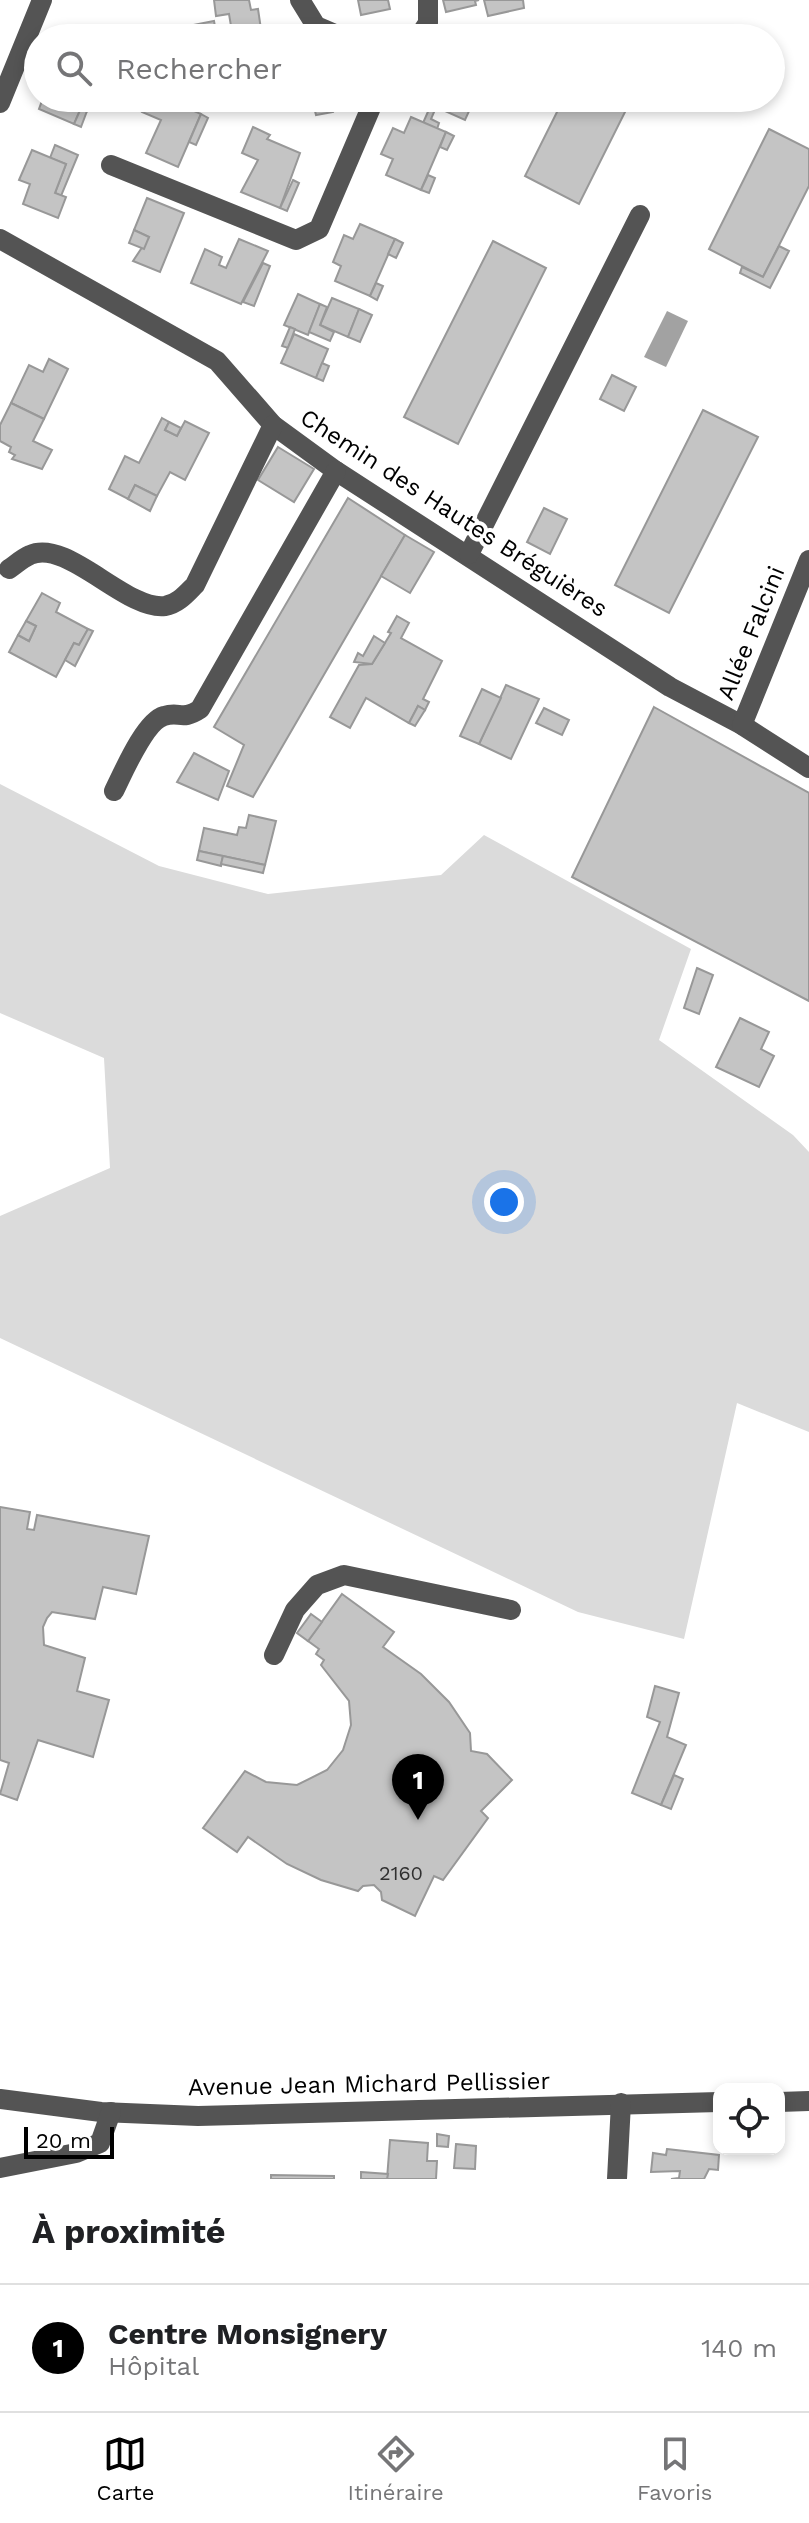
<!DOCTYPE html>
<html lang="fr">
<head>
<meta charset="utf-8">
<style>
  body { margin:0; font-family:"Work Sans",sans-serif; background:#f2f2f2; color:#202124 }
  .controls { position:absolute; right:24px; bottom:24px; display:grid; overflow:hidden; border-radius:16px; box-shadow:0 4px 12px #0003 }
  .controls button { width:72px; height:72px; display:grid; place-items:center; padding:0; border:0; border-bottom:2px solid #e0e0e0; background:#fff; color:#202124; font:40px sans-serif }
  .scale { position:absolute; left:24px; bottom:20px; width:90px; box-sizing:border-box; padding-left:8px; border:4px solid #000; border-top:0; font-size:22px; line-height:28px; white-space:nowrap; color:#000; -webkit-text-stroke:6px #fff; paint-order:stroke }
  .you { position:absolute; left:504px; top:1202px; width:28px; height:28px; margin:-20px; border:6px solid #fff; border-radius:50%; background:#1a73e8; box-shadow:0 0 0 12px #1a73e833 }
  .badge { display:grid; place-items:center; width:52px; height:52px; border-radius:50%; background:#000; color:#fff; font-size:26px; font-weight:700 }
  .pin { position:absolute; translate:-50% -66px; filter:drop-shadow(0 2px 4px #0008) }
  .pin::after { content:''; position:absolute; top:42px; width:28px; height:24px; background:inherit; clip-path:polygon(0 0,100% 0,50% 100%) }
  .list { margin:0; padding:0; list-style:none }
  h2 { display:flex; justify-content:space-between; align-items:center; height:104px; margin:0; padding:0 32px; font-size:34px }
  h2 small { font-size:26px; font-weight:400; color:#757577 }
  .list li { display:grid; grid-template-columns:52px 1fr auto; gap:24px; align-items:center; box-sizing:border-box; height:128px; padding:0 32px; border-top:2px solid #e0e0e0 }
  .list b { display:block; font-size:30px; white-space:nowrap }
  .list p { margin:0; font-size:26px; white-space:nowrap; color:#757577 }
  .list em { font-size:26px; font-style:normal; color:#757577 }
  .icon { flex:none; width:44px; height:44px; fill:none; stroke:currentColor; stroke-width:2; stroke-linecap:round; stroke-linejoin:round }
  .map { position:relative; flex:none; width:809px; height:2179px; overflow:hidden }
  .search { position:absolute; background:#fff; box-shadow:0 4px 12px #0003; left:24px; right:24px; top:24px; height:88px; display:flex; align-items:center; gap:20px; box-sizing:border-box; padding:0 28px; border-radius:44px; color:#757577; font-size:30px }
  .sheet { height:232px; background:#fff }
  nav { display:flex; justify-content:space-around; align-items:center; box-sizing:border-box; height:112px; border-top:2px solid #e0e0e0; background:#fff; font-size:22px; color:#757577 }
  nav a { display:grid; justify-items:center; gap:4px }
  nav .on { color:#000 }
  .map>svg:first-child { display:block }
  .green { fill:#dbdbdb }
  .water { fill:#a2a2a2 }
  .building { fill:#c4c4c4; stroke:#989898; stroke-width:2 }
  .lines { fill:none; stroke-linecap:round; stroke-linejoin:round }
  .minor { stroke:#545454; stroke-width:20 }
  .labels { text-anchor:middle; stroke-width:8; stroke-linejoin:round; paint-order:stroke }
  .number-label { font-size:20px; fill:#313131 }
  .street-label { font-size:24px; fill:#000; stroke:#fff }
</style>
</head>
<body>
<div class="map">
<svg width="809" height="2179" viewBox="0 0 809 2179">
  <rect width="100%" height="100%" fill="#fff"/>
  <path class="green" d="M0,784L159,866L268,894L441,875L484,835L691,949L659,1040L793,1135L809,1152V1432L737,1403L684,1639L578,1612L0,1338V1216L110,1168L104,1058L0,1013Z"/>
  <path class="water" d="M667,311L688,321L666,367L644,357Z"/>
  <g class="building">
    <path d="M214,0H249L251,10L258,9L262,36L233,38L229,14L216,16Z"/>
    <path d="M358,0H388L390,9L361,15Z"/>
    <path d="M443,0H479L475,1L476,5L446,12Z"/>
    <path d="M484,0H523L524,8L488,16Z"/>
    <path d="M214,21L217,38H185L183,27Z"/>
    <path d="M43,98H92L87,111L81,108L74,124L39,109Z"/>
    <path d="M148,98H165L201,114L178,167L146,153L161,120L142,112Z"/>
    <path d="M313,98H346L347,102L314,107Z"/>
    <path d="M434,98H440L431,119L439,123L437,129L423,123Z"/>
    <path d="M440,98H475L465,120L436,107Z"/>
    <path d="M564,98H632L579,204L525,176Z"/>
    <path d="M332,104L333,112L316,115L314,107Z"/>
    <path d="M81,108L87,111L81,127L74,124Z"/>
    <path d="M201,114L208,118L196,145L189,142Z"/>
    <path d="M411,117L446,132L421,190L386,175L393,159L381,154L393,128L404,133Z"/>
    <path d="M253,127L270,135L267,139L300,153L280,208L241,192L258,160L242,153Z"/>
    <path d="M769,129L809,149V186L763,277L709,249Z"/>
    <path d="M446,132L454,136L447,150L440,147Z"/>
    <path d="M55,145L78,155L61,196L55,193L66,164L50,158Z"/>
    <path d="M32,150L66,164L55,193L66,197L58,218L23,204L30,184L19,180Z"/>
    <path d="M428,175L435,178L429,193L421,190Z"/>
    <path d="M293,180L299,183L287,211L280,208Z"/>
    <path d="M147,198L184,213L160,272L133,261L149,237L134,230Z"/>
    <path d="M360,224L395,239L370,296L335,281L341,266L333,262L344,235L353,239Z"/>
    <path d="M134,230L149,237L144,249L129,243Z"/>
    <path d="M239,239L268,251L241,304L191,283L205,249L222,257L219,265L226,268Z"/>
    <path d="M395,239L403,243L396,258L388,254Z"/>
    <path d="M493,241L546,268L458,444L404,417Z"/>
    <path d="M779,246L789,251L770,288L740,273L742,267L763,277Z"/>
    <path d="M263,263L270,266L254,306L243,302Z"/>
    <path d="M376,283L383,286L377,300L370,296Z"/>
    <path d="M298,294L320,304L308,335L284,325Z"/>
    <path d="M332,298L359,309L348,337L320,325Z"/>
    <path d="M320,304L327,307L320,325L334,332L330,341L309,332Z"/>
    <path d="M359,309L372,315L360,342L348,337Z"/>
    <path d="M290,327L295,329L288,348L282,346Z"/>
    <path d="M294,334L328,349L316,378L281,363Z"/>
    <path d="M49,359L68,369L44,419L11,403L29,365L43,372Z"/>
    <path d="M322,363L329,366L323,381L316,378Z"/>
    <path d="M612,375L636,387L624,411L600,399Z"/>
    <path d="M11,403L44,419L33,441L52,450L42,469L12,459L15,455L9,452L11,447L0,441V425Z"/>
    <path d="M703,410L758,437L669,613L615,585Z"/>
    <path d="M162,418L169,422L165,430L177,436L185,421L209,433L185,480L170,472L157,496L135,485L128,499L109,489L125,456L139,463Z"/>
    <path d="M169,422L181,428L177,436L165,430Z"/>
    <path d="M278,447L314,469L294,502L258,480Z"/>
    <path d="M135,485L157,496L150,511L128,499Z"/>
    <path d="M348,498L405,535L253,797L227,786L244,745L214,727Z"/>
    <path d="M544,508L567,519L550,554L527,542Z"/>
    <path d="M405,535L434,552L410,593L381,576Z"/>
    <path d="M42,593L60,603L56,612L88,629L79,645L74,643L56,677L9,652L18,635L29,641L36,626L26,621Z"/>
    <path d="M397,616L409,623L401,638L442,661L423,699L429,702L425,710L418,706L409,723L366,698L350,728L330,717L359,665L372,664L391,633L388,632Z"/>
    <path d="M26,621L36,626L29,641L18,635Z"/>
    <path d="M88,629L93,631L75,666L65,660L74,643L79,645Z"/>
    <path d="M374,636L385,643L372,664L354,662L358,653L363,656Z"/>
    <path d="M506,685L539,699L511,759L479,744Z"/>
    <path d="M482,689L501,698L479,744L460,736Z"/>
    <path d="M418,706L425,710L415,726L409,723Z"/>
    <path d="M654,707L809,793V1001L572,877Z"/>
    <path d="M544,708L569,720L562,735L536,723Z"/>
    <path d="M194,753L229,771L218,800L177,782Z"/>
    <path d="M249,815L276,821L265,865L199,851L204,828L237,835L239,827L246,828Z"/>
    <path d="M199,851L223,856L221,866L197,860Z"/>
    <path d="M223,856L265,865L263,873L221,864Z"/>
    <path d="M697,968L713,975L699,1014L684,1008Z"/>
    <path d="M740,1018L769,1032L761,1049L774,1056L759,1087L716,1067Z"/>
    <path d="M0,1507L30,1512L27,1529L34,1530L37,1515L149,1536L136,1594L103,1587L95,1619L52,1612L47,1618L43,1627L44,1645L85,1658L77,1691L109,1700L93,1757L38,1740L17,1800L0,1794L9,1763L0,1760Z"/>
    <path d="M342,1594L394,1632L383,1647L421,1674L449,1702L470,1733L471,1751L487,1754L512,1780L481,1811L488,1818L443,1880L434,1876L415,1916L382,1900L381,1892L374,1885L363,1886L358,1891L321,1880L287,1864L248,1837L237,1852L203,1828L245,1771L266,1782L297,1785L327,1770L343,1750L351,1725L349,1701L321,1665L324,1660L316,1654L319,1649L308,1641Z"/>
    <path d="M311,1614L322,1622L308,1641L297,1633Z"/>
    <path d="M655,1686L679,1693L667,1737L686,1745L661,1805L632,1793L660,1722L647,1717Z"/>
    <path d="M674,1775L683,1779L671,1809L661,1805Z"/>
    <path d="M437,2134L449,2136L448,2147L437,2146Z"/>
    <path d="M390,2140L428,2143L427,2161H437L436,2179H387Z"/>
    <path d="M456,2144L476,2146L475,2169L454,2168Z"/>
    <path d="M667,2149L719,2155L718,2170L709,2169L704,2179H671L679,2178L680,2171L651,2172L653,2153L666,2155Z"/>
    <path d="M361,2172L388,2174L387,2179H361Z"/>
    <path d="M271,2175L334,2176V2179H271Z"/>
  </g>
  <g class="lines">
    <g class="minor">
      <path d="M300,0L316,26L344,38"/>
      <path d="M418,38L428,23V0"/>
      <path d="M0,103L42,0"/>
      <path d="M111,165L296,240L319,229L375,98"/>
      <path d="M0,239L217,361L273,425L336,471L670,687L742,725L809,768"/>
      <path d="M469,554L640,215"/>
      <path d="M9,569C16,564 23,558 30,555C67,538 126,611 165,606C178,604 187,593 195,585L273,425"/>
      <path d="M742,725L809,560"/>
      <path d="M114,791C123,773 145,721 164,716C180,711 182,721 200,709L336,471"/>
      <path d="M274,1655L295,1610L317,1585L344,1575L511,1610"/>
      <path d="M0,2099L101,2112L198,2116L719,2102"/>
      <path d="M779,2102L809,2101"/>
      <path d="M0,2168L76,2153L100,2143L111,2112"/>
      <path d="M617,2179L621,2103"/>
    </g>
  </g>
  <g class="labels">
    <g class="number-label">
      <text x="401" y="1880">2160</text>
    </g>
    <g class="street-label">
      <text transform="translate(454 513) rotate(33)" y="8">Chemin des Hautes Bréguières</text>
      <text transform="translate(751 633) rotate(-68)" y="8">Allée Falcini</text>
      <text transform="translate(369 2084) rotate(-1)" y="8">Avenue Jean Michard Pellissier</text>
    </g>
  </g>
</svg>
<div class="controls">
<button><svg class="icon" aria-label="locate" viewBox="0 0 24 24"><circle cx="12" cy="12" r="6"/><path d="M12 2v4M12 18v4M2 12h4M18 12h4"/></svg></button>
</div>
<div class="scale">20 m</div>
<div class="you"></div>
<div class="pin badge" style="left:418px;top:1820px">1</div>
<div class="search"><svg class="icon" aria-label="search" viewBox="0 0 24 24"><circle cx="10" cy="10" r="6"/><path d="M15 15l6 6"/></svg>Rechercher</div>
</div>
<section class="sheet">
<h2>À proximité<small></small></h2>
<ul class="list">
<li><span class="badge">1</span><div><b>Centre Monsignery</b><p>Hôpital</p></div><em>140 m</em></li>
</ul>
</section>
<nav>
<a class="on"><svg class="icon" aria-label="map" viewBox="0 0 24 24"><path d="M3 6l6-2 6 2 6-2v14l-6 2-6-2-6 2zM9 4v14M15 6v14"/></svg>Carte</a>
<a><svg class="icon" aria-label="directions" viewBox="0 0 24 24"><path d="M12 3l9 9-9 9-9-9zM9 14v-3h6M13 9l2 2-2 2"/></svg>Itinéraire</a>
<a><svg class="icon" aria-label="saved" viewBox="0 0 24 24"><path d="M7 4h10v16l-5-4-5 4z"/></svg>Favoris</a>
</nav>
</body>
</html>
